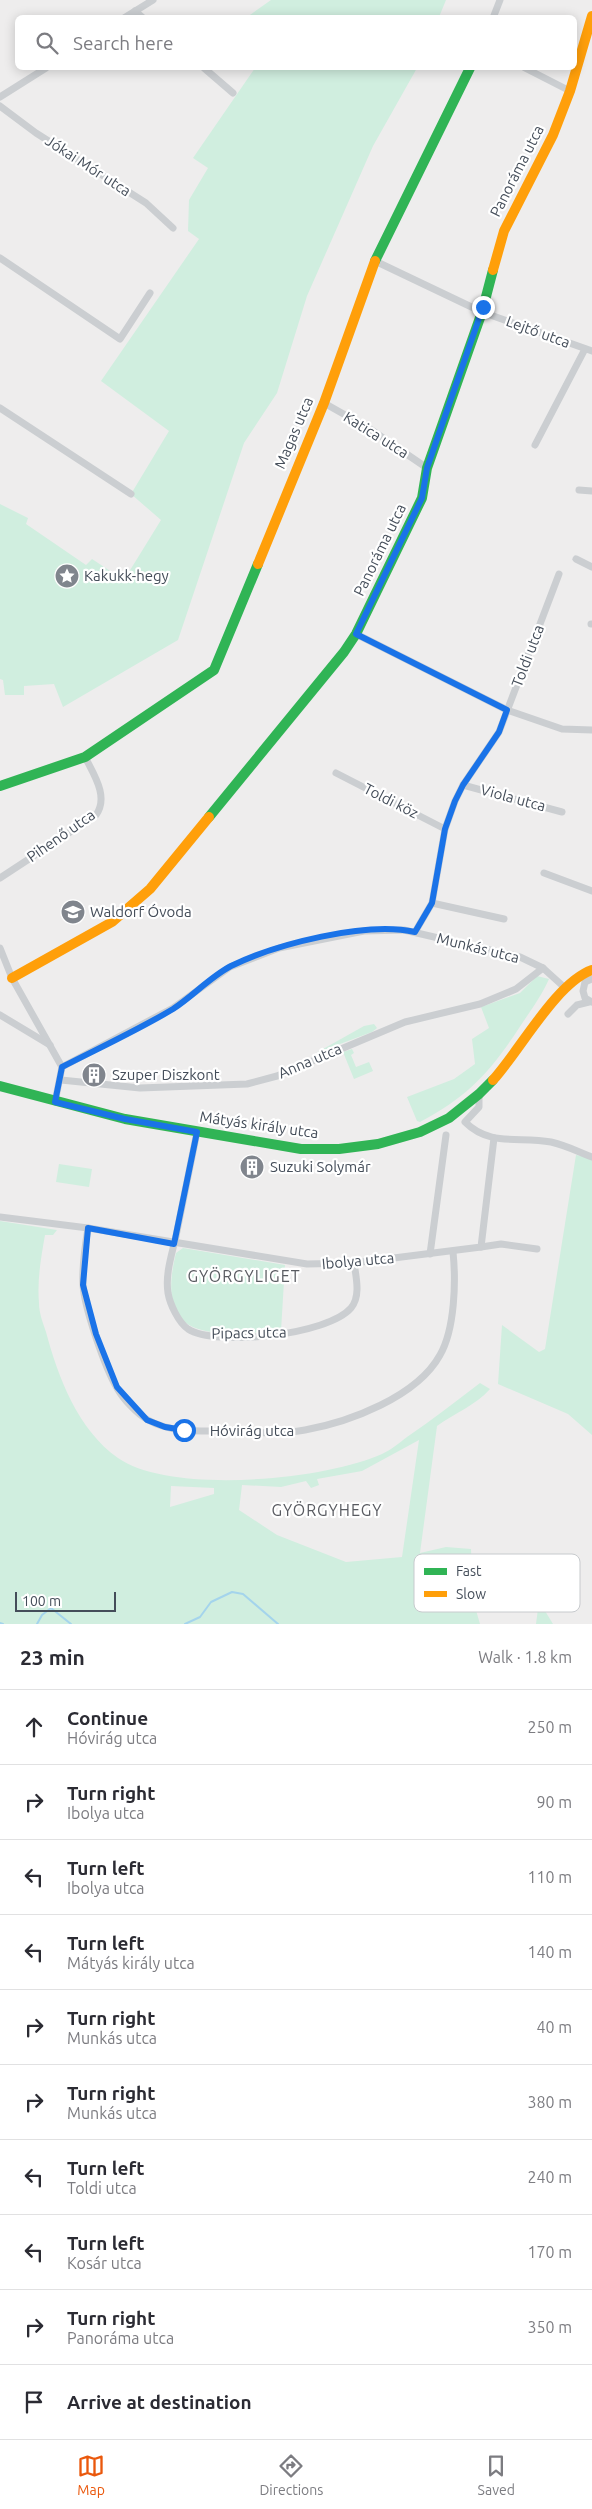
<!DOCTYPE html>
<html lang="en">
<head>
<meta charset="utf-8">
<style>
  body { margin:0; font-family:Ubuntu,sans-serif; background:#f2f2f3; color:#2b2b33 }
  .scale { position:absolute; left:15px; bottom:12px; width:101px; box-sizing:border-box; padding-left:5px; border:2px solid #444d59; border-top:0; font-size:14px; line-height:18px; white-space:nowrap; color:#444d59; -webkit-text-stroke:4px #fff; paint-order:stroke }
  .stop { position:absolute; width:15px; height:15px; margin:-11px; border:4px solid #1a73e8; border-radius:50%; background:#fff }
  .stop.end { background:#1a73e8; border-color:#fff; box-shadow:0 1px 5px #0008 }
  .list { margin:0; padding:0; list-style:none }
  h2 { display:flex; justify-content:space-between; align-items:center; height:65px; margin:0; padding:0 20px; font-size:21px }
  h2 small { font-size:16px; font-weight:400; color:#7c7c81 }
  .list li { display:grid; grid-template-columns:32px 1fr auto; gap:15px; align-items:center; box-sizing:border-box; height:75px; padding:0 20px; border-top:1px solid #e1e1e2 }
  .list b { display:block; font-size:19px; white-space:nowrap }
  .list p { margin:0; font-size:16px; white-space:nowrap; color:#7c7c81 }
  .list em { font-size:16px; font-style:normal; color:#7c7c81 }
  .icon { flex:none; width:28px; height:28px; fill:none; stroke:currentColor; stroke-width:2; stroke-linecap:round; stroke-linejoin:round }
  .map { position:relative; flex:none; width:592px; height:1624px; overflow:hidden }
  .search { position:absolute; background:#fff; box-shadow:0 2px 12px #0003; left:15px; right:15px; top:15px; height:55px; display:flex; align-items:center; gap:12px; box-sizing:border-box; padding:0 18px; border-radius:8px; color:#7c7c81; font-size:19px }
  .sheet { height:815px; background:#fff }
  nav { display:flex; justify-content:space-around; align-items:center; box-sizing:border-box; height:70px; border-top:1px solid #e1e1e2; background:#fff; font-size:14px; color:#7c7c81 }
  nav a { display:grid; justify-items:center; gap:2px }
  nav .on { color:#ea580c }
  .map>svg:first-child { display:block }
  .green { fill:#d0eedf; fill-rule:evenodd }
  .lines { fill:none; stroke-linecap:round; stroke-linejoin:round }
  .stream { stroke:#a4d4ec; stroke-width:2 }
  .street { stroke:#cbced1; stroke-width:7 }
  .fast { stroke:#30b455; stroke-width:10 }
  .slow { stroke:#ff9f0a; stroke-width:10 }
  .route { stroke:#1a73e8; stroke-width:6 }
  .labels { text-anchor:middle; stroke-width:4.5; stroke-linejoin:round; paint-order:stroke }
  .street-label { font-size:15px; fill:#444d59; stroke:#fff }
  .poi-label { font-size:15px; fill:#444d59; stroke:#fff; text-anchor:start }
  .neighbourhood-label { font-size:16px; letter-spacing:1px; fill:#595b61; stroke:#fff }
  .key { fill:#fff; stroke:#c7cacd; stroke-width:1 }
  .key-label { font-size:14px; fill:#444d59 }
</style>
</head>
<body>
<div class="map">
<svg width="592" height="1624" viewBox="0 0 592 1624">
  <rect width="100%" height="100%" fill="#eeeded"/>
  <g class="green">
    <path d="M271,0H446L439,17H247Z"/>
    <path d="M255,68H417L373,146L307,296L277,393L244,443L178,640L63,707L54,684L24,686V695H5L3,680L0,679V504L28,518L26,524L86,565L92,559L124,580L161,520L131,494L169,431L101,381L199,239L188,231L189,200L208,168L193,158Z"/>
    <path d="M537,976L549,979C542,995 531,1010 521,1025C491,1071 469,1096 420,1122L417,1121L407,1097L454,1079L475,1064L472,1039L489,1028L481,1007L520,993Z"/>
    <path d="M374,1024L377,1028L372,1032L316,1053L364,1026Z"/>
    <path d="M352,1049L354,1053L351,1055L356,1067L369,1062L373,1071L354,1079L343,1052Z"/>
    <path d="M576,1155L592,1158V1435L568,1414L498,1384L502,1325L539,1352L545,1349Z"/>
    <path d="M59,1164L92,1169L89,1187L56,1182Z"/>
    <path d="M0,1221L57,1230L53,1235H45C41,1258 37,1280 39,1303C39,1313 43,1323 46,1332C58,1377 78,1430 118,1458C171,1495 325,1480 382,1454C391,1450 399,1443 407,1437C432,1420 456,1401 480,1383L490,1389C476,1405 455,1413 437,1426L420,1553L446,1547L471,1549L473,1600L480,1624H0ZM419,1440L402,1557L346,1562L277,1535L239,1510L242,1485L281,1487L306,1481L311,1488L319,1485L317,1479L362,1471ZM171,1486L214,1488V1494L170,1507Z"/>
    <path d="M183,1248L285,1265L281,1331C216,1334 153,1346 176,1253Z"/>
    <path d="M539,1601L553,1624H536Z"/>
  </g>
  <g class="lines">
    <g class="stream">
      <path d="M0,1623L3,1624"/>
      <path d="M37,1624L42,1615L51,1608L71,1624"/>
      <path d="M185,1624L200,1617L211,1602L232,1592L243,1594L278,1624"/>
    </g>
    <g class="street">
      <path d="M135,11L143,18"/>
      <path d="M124,18L153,0"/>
      <path d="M493,18L500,0"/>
      <path d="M204,68L233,93"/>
      <path d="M525,68L570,91"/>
      <path d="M0,97L46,68"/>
      <path d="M0,106L36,133L146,203L173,228"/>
      <path d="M0,258L120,339L150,293"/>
      <path d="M375,261L482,312L592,351"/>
      <path d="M324,403L370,429L427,468"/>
      <path d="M0,408L131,494"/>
      <path d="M535,445L585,349"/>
      <path d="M579,490L592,491"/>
      <path d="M576,559L592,567"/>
      <path d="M591,624H592"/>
      <path d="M356,634L507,710L562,729L592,730"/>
      <path d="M336,773L445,829"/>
      <path d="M463,785L562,812"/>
      <path d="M544,873L592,891"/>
      <path d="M0,878L96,815C109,797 94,775 85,757"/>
      <path d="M432,903L504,919"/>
      <path d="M415,932L432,903L445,829L455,801L463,785L499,732L559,574"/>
      <path d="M0,948L12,978L62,1067"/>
      <path d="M592,979L585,982L583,991L585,998L592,1002"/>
      <path d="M568,1014L577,1005L589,1002"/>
      <path d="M0,1015L50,1045"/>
      <path d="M62,1067L173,1008L230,967L279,948L364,931L404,930L520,957L543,968L564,987"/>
      <path d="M61,1080L140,1088L247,1084L277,1076L405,1022L480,1004L516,989L543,968"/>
      <path d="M479,1094V1107L465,1122C490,1147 519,1136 551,1142C565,1145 579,1152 592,1157"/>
      <path d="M55,1102L62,1067"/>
      <path d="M197,1132C190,1167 183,1202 176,1236C172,1254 165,1274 168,1293C170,1304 178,1322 188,1329C216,1347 328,1335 351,1308C361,1296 356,1277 354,1263"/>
      <path d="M0,1217L88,1228L307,1264L354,1263L481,1247L494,1138"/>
      <path d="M88,1228C85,1246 82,1265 83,1284C84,1307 105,1368 117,1388C123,1399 137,1414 148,1420C169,1432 195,1431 218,1431C246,1432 277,1435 305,1430C349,1422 417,1397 440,1355C455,1329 456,1281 453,1252"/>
      <path d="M481,1247L501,1244L537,1249"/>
      <path d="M430,1254L446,1135"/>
    </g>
    <g class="fast">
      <path d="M375,261L470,68"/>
      <path d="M0,786L85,757L214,670L258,564"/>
      <path d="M209,817L344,652L356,634L422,498L427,468L482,312L493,270"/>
      <path d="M0,1086L125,1119L301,1149H339L378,1144L420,1132L449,1118L479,1094L493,1080"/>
    </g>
    <g class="slow">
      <path d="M493,270L504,231L553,135L570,91L592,16"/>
      <path d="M258,564L324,403L375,261"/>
      <path d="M12,978L112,922L150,889L209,817"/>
      <path d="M493,1080C521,1049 556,983 592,970"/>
    </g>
  </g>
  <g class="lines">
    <path class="route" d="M184,1430L165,1427L147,1420L117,1387L96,1334L83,1285L88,1228L174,1244L197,1132L125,1119L55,1102L62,1067C99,1048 138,1030 173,1009C193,996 210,977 231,966C276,944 366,921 415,932L432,903L445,829L455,801L463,785L499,732L507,710L356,634L422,498L427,468L483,307"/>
  </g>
  <defs>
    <symbol id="sight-disc" viewBox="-11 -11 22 22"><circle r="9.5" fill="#80858d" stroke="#fff"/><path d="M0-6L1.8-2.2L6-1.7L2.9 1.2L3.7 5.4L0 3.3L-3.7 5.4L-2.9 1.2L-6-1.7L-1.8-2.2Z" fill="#fff"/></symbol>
    <symbol id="school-disc" viewBox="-11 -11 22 22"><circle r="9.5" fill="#80858d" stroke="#fff"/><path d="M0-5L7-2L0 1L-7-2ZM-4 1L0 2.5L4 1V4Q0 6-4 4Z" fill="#fff"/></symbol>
    <symbol id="building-disc" viewBox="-11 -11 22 22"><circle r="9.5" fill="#80858d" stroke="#fff"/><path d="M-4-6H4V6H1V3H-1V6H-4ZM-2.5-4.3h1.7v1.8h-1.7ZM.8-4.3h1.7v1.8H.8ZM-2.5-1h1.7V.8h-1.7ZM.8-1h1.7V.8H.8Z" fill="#fff"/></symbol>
  </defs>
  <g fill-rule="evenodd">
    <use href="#sight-disc" x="53" y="562" width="28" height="28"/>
    <use href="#school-disc" x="59" y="898" width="28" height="28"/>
    <use href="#building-disc" x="80" y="1061" width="28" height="28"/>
    <use href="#building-disc" x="238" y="1153" width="28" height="28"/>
  </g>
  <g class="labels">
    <g class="street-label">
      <text transform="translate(88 166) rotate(33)" y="5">Jókai Mór utca</text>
      <text transform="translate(517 171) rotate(-63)" y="5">Panoráma utca</text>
      <text transform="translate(538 332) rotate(20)" y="5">Lejtő utca</text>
      <text transform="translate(294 433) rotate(-67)" y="5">Magas utca</text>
      <text transform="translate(376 435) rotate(32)" y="5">Katica utca</text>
      <text transform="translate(380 550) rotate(-64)" y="5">Panoráma utca</text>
      <text transform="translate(528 656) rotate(-69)" y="5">Toldi utca</text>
      <text transform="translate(513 798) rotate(15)" y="5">Viola utca</text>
      <text transform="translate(391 801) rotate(27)" y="5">Toldi köz</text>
      <text transform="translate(61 836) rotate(-35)" y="5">Pihenő utca</text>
      <text transform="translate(478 948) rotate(14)" y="5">Munkás utca</text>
      <text transform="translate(310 1061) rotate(-23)" y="5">Anna utca</text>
      <text transform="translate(259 1125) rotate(8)" y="5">Mátyás király utca</text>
      <text transform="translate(358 1261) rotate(-5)" y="5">Ibolya utca</text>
      <text transform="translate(249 1333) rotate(-1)" y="5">Pipacs utca</text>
      <text x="252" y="1436">Hóvirág utca</text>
    </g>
    <g class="poi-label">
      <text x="84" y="581">Kakukk-hegy</text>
      <text x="90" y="917">Waldorf Óvoda</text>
      <text x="112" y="1080">Szuper Diszkont</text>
      <text x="270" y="1172">Suzuki Solymár</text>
    </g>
    <g class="neighbourhood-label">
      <text x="244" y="1282">GYÖRGYLIGET</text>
      <text x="327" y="1516">GYÖRGYHEGY</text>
    </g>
  </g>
  <rect x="414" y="1554" width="166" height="58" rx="8" class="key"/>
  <rect x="424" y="1568" width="23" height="7" fill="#30b455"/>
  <rect x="424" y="1591" width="23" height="6" fill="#ff9f0a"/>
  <g class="key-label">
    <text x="456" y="1576">Fast</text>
    <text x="456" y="1599">Slow</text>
  </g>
</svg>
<div class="scale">100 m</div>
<div class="stop" style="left:184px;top:1430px"></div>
<div class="stop end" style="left:483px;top:307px"></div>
<div class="search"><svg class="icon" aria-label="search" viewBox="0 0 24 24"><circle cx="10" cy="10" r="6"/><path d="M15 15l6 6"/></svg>Search here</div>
</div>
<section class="sheet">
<h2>23 min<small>Walk · 1.8 km</small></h2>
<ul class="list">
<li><svg class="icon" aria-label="ahead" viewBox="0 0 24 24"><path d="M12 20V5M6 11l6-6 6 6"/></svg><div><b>Continue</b><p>Hóvirág utca</p></div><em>250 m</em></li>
<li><svg class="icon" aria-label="right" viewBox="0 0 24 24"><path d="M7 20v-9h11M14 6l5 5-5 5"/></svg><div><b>Turn right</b><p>Ibolya utca</p></div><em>90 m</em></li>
<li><svg class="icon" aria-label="left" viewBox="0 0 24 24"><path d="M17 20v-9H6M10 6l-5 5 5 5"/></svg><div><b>Turn left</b><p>Ibolya utca</p></div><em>110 m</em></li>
<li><svg class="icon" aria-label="left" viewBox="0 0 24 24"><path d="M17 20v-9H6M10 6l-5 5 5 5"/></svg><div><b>Turn left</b><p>Mátyás király utca</p></div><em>140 m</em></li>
<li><svg class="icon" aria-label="right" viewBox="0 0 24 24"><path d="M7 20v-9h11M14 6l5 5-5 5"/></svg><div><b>Turn right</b><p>Munkás utca</p></div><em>40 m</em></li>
<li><svg class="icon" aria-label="right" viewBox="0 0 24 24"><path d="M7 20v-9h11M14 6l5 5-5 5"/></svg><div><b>Turn right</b><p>Munkás utca</p></div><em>380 m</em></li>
<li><svg class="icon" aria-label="left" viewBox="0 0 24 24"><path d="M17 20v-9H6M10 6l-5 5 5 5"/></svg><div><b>Turn left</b><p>Toldi utca</p></div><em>240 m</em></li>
<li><svg class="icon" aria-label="left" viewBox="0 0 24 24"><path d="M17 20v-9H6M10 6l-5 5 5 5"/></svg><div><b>Turn left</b><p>Kosár utca</p></div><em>170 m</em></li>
<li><svg class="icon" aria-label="right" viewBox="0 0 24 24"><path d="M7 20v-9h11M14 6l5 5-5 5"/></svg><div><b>Turn right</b><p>Panoráma utca</p></div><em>350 m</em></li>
<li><svg class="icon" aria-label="arrive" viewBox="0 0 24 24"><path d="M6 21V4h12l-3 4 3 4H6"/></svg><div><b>Arrive at destination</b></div></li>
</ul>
</section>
<nav>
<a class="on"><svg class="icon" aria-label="map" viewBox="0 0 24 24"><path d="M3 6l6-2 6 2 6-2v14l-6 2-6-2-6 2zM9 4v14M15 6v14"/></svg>Map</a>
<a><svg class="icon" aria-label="directions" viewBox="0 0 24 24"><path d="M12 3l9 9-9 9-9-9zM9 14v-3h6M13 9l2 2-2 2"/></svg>Directions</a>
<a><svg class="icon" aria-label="saved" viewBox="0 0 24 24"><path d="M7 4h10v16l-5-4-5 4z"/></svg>Saved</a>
</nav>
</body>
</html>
